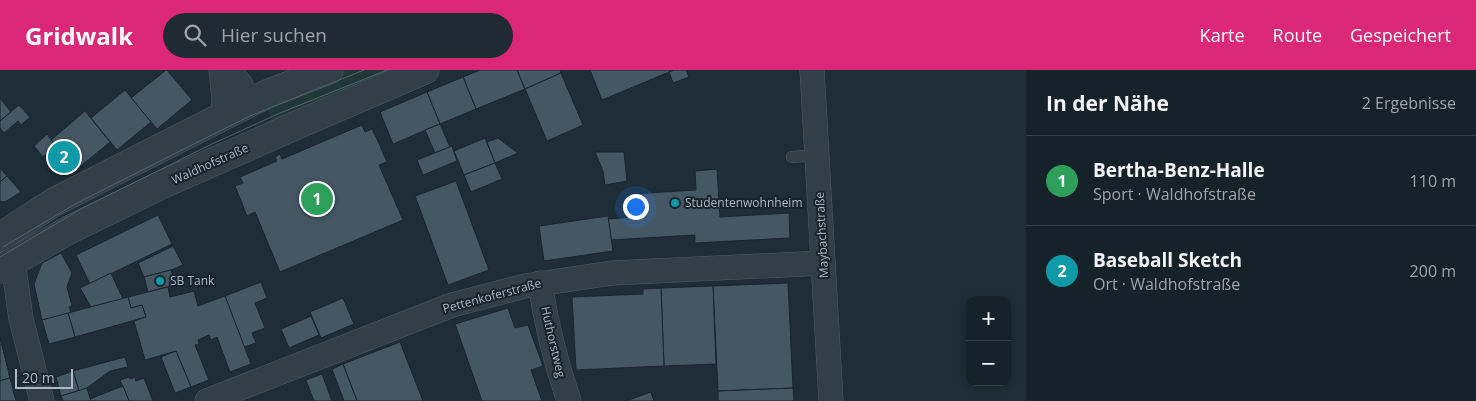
<!DOCTYPE html>
<html lang="de">
<head>
<meta charset="utf-8">
<style>
  body { margin:0; font-family:"Open Sans",sans-serif; background:#1f2a32; color:#f1f3f6 }
  .controls { position:absolute; right:15px; bottom:15px; display:grid; overflow:hidden; border-radius:10px; box-shadow:0 2px 8px #0003 }
  .controls button { width:45px; height:45px; display:grid; place-items:center; padding:0; border:0; border-bottom:1px solid #353f47; background:#16222a; color:#f1f3f6; font:25px sans-serif }
  .scale { position:absolute; left:15px; bottom:12px; width:58px; box-sizing:border-box; padding-left:5px; border:2px solid #acb9c5; border-top:0; font-size:14px; line-height:18px; white-space:nowrap; color:#acb9c5; -webkit-text-stroke:4px #17232d; paint-order:stroke }
  .you { position:absolute; left:635px; top:136px; width:18px; height:18px; margin:-12px; border:4px solid #fff; border-radius:50%; background:#1a73e8; box-shadow:0 0 0 8px #1a73e833 }
  .badge { display:grid; place-items:center; width:32px; height:32px; border-radius:50%; background:#db2777; color:#fff; font-size:16px; font-weight:700 }
  .pin { position:absolute; translate:-50% -50%; border:2px solid #fff; box-shadow:0 1px 5px #0006 }
  .list { margin:0; padding:0; list-style:none }
  h2 { display:flex; justify-content:space-between; align-items:center; height:65px; margin:0; padding:0 20px; font-size:21px }
  h2 small { font-size:16px; font-weight:400; color:#9ea4a8 }
  .list li { display:grid; grid-template-columns:32px 1fr auto; gap:15px; align-items:center; box-sizing:border-box; height:90px; padding:0 20px; border-top:1px solid #353f47 }
  .list b { display:block; font-size:19px; white-space:nowrap }
  .list p { margin:0; font-size:16px; white-space:nowrap; color:#9ea4a8 }
  .list em { font-size:16px; font-style:normal; color:#9ea4a8 }
  .icon { flex:none; width:28px; height:28px; fill:none; stroke:currentColor; stroke-width:2; stroke-linecap:round; stroke-linejoin:round }
  .map { position:relative; flex:none; width:1026px; height:331px; overflow:hidden }
  header { display:flex; align-items:center; gap:30px; box-sizing:border-box; height:70px; padding:0 25px; background:#db2777; color:#fff }
  header strong { font-size:24px }
  nav { display:flex; gap:28px; margin-inline-start:auto; font-size:18px }
  .search { width:350px; height:45px; background:#1f2a32; display:flex; align-items:center; gap:12px; box-sizing:border-box; padding:0 18px; border-radius:28px; color:#9ea4a8; font-size:19px }
  main { display:flex }
  aside { flex:1; background:#16222a }
  .map>svg:first-child { display:block }
  .green { fill:#203938 }
  .building { fill:#465764; stroke:#19252f }
  .lines { fill:none; stroke-linecap:round; stroke-linejoin:round }
  .service-casing { stroke:#4f5c66; stroke-width:12 }
  .minor-casing { stroke:#4f5c66; stroke-width:25 }
  .tertiary-casing { stroke:#4f5c66; stroke-width:29 }
  .service { stroke:#323e48; stroke-width:11 }
  .minor { stroke:#323e48; stroke-width:24 }
  .tertiary { stroke:#323e48; stroke-width:28 }
  .tram { stroke:#536370; stroke-width:1 }
  .culture-dot { fill:#0f9aa8; stroke:#17232d; stroke-width:2 }
  .labels { text-anchor:middle; stroke-width:4; stroke-linejoin:round; paint-order:stroke }
  .street-label { font-size:12px; fill:#acb9c5; stroke:#17232d }
  .poi-label { font-size:12px; fill:#acb9c5; stroke:#17232d; text-anchor:start }
</style>
</head>
<body>
<header>
<strong>Gridwalk</strong>
<div class="search"><svg class="icon" aria-label="search" viewBox="0 0 24 24"><circle cx="10" cy="10" r="6"/><path d="M15 15l6 6"/></svg>Hier suchen</div>
<nav><a>Karte</a><a>Route</a><a>Gespeichert</a></nav>
</header>
<main>
<div class="map">
<svg width="1026" height="331" viewBox="0 0 1026 331">
  <rect width="100%" height="100%" fill="#1e2d38"/>
  <path class="green" d="M345,0H411L275,60L265,32Z"/>
  <g class="building">
    <path d="M166,0H167L192,30L157,59L131,28Z"/>
    <path d="M480,0H517L525,19L476,39L463,7Z"/>
    <path d="M517,0H560L561,3L525,19Z"/>
    <path d="M590,0H674L602,30Z"/>
    <path d="M674,0H686L689,7L673,13L669,2Z"/>
    <path d="M561,3L583,55L547,71L525,19Z"/>
    <path d="M463,7L476,39L440,54L427,22Z"/>
    <path d="M125,20L151,52L117,80L91,48Z"/>
    <path d="M427,22L440,54L393,74L380,42Z"/>
    <path d="M0,28L11,42L0,51Z"/>
    <path d="M19,35L30,47L21,55L18,51L4,63L0,58V51Z"/>
    <path d="M85,41L110,72L76,100L51,70Z"/>
    <path d="M440,54L450,77L435,83L425,60Z"/>
    <path d="M362,55L365,62L372,59L376,67L387,92L379,95L403,150L280,202L255,142L247,146L235,116L243,113L240,107L277,91L275,87L280,84L282,89Z"/>
    <path d="M47,64L56,76L43,87L34,76Z"/>
    <path d="M485,68L495,93L464,105L454,81Z"/>
    <path d="M498,68L518,83L495,93L487,72Z"/>
    <path d="M452,76L457,91L423,105L417,90Z"/>
    <path d="M595,82H624L627,111L605,115L603,101Z"/>
    <path d="M495,93L502,109L471,122L464,105Z"/>
    <path d="M0,98L7,106L0,112Z"/>
    <path d="M717,99L720,147L789,143L790,168L695,173V165L611,170L608,149L633,147L632,124L696,120L695,101Z"/>
    <path d="M7,106L21,122L5,132L0,131V112Z"/>
    <path d="M456,111L489,200L448,215L415,126Z"/>
    <path d="M782,130H787L788,138L782,139Z"/>
    <path d="M158,145L172,174L90,214L76,185Z"/>
    <path d="M608,146L613,181L544,191L539,156Z"/>
    <path d="M173,176L183,195L171,200L144,207L138,193Z"/>
    <path d="M61,183L72,203L67,217L72,236L69,237L71,243L42,250L34,214L42,193Z"/>
    <path d="M171,200L175,215L148,222L144,207Z"/>
    <path d="M111,203L123,229L91,237L80,218Z"/>
    <path d="M261,212L267,228L255,233L265,258L252,263L256,273L244,277L225,226Z"/>
    <path d="M788,213L793,318L718,321L713,216Z"/>
    <path d="M713,216L716,294L664,296L661,218Z"/>
    <path d="M168,217L170,227L194,221L198,236L225,226L251,294L230,302L217,267L211,270L209,265L198,270L199,274L195,275L209,310L191,317L176,281L145,290L134,251L146,247L142,235L131,238L128,227Z"/>
    <path d="M661,218L664,296L576,300L572,227L643,224V219Z"/>
    <path d="M128,227L131,238L142,235L146,247L75,267L68,243Z"/>
    <path d="M343,228L354,254L321,268L310,242Z"/>
    <path d="M508,238L515,258L528,255L543,296L531,300L542,331H482L455,254Z"/>
    <path d="M68,243L75,267L49,274L42,250Z"/>
    <path d="M311,246L319,265L289,278L281,259Z"/>
    <path d="M0,267L10,308L0,311Z"/>
    <path d="M400,272L423,331H357L343,294Z"/>
    <path d="M176,281L191,317L175,323L161,287Z"/>
    <path d="M125,287L128,297L110,301L87,318L79,321L73,301Z"/>
    <path d="M343,294L357,331H344L332,299Z"/>
    <path d="M73,301L79,321L61,326L56,307Z"/>
    <path d="M322,304L332,331H314L306,310Z"/>
    <path d="M129,307L130,309L135,307L136,311L144,308L153,331H129L120,310Z"/>
    <path d="M10,308L16,331H0V311Z"/>
    <path d="M123,316L129,331H91L90,329Z"/>
    <path d="M87,318L91,331H63L61,326Z"/>
    <path d="M793,318L794,331H718V321Z"/>
    <path d="M651,322L654,331H626Z"/>
  </g>
  <g class="lines">
    <defs>
      <path id="service" d="M792,87L817,85"/>
      <g id="minor">
        <path d="M221,0L224,28L223,46"/>
        <path d="M228,0L241,15L249,33"/>
        <path d="M812,0L831,331"/>
        <path d="M13,192L21,249L42,331"/>
        <path d="M540,213C546,253 556,293 569,331"/>
        <path d="M207,331L452,235L525,216L612,203L823,193"/>
      </g>
      <g id="tertiary">
        <path d="M0,167L54,132L249,33L269,23L329,0"/>
        <path d="M0,199L69,160L161,115L297,55L425,0"/>
      </g>
    </defs>
    <use href="#service" class="service-casing"/>
    <use href="#minor" class="minor-casing"/>
    <use href="#tertiary" class="tertiary-casing"/>
    <use href="#service" class="service"/>
    <use href="#minor" class="minor"/>
    <use href="#tertiary" class="tertiary"/>
    <g class="tram">
      <path d="M3,177L77,133L180,81L250,46L364,0"/>
      <path d="M0,187L81,139L212,74L280,43L387,0"/>
    </g>
  </g>
  <g class="culture-dot">
    <circle cx="675" cy="133" r="5"/>
    <circle cx="160" cy="211" r="5"/>
  </g>
  <g class="labels">
    <g class="street-label">
      <text transform="translate(210 94) rotate(-24)" y="4">Waldhofstraße</text>
      <text transform="translate(822 165) rotate(-93)" y="4">Maybachstraße</text>
      <text transform="translate(492 226) rotate(-15)" y="4">Pettenkoferstraße</text>
      <text transform="translate(553 272) rotate(77)" y="4">Huthorstweg</text>
    </g>
    <g class="poi-label">
      <text x="685" y="137">Studentenwohnheim</text>
      <text x="170" y="215">SB Tank</text>
    </g>
  </g>
</svg>
<div class="controls">
<button>+</button>
<button>−</button>
</div>
<div class="scale">20 m</div>
<div class="you"></div>
<div class="pin badge" style="left:317px;top:129px;background:#2e9e5b">1</div>
<div class="pin badge" style="left:64px;top:87px;background:#0f9aa8">2</div>
</div>
<aside>
<h2>In der Nähe<small>2 Ergebnisse</small></h2>
<ul class="list">
<li><span class="badge" style="background:#2e9e5b">1</span><div><b>Bertha-Benz-Halle</b><p>Sport · Waldhofstraße</p></div><em>110 m</em></li>
<li><span class="badge" style="background:#0f9aa8">2</span><div><b>Baseball Sketch</b><p>Ort · Waldhofstraße</p></div><em>200 m</em></li>
</ul>
</aside>
</main>
</body>
</html>
